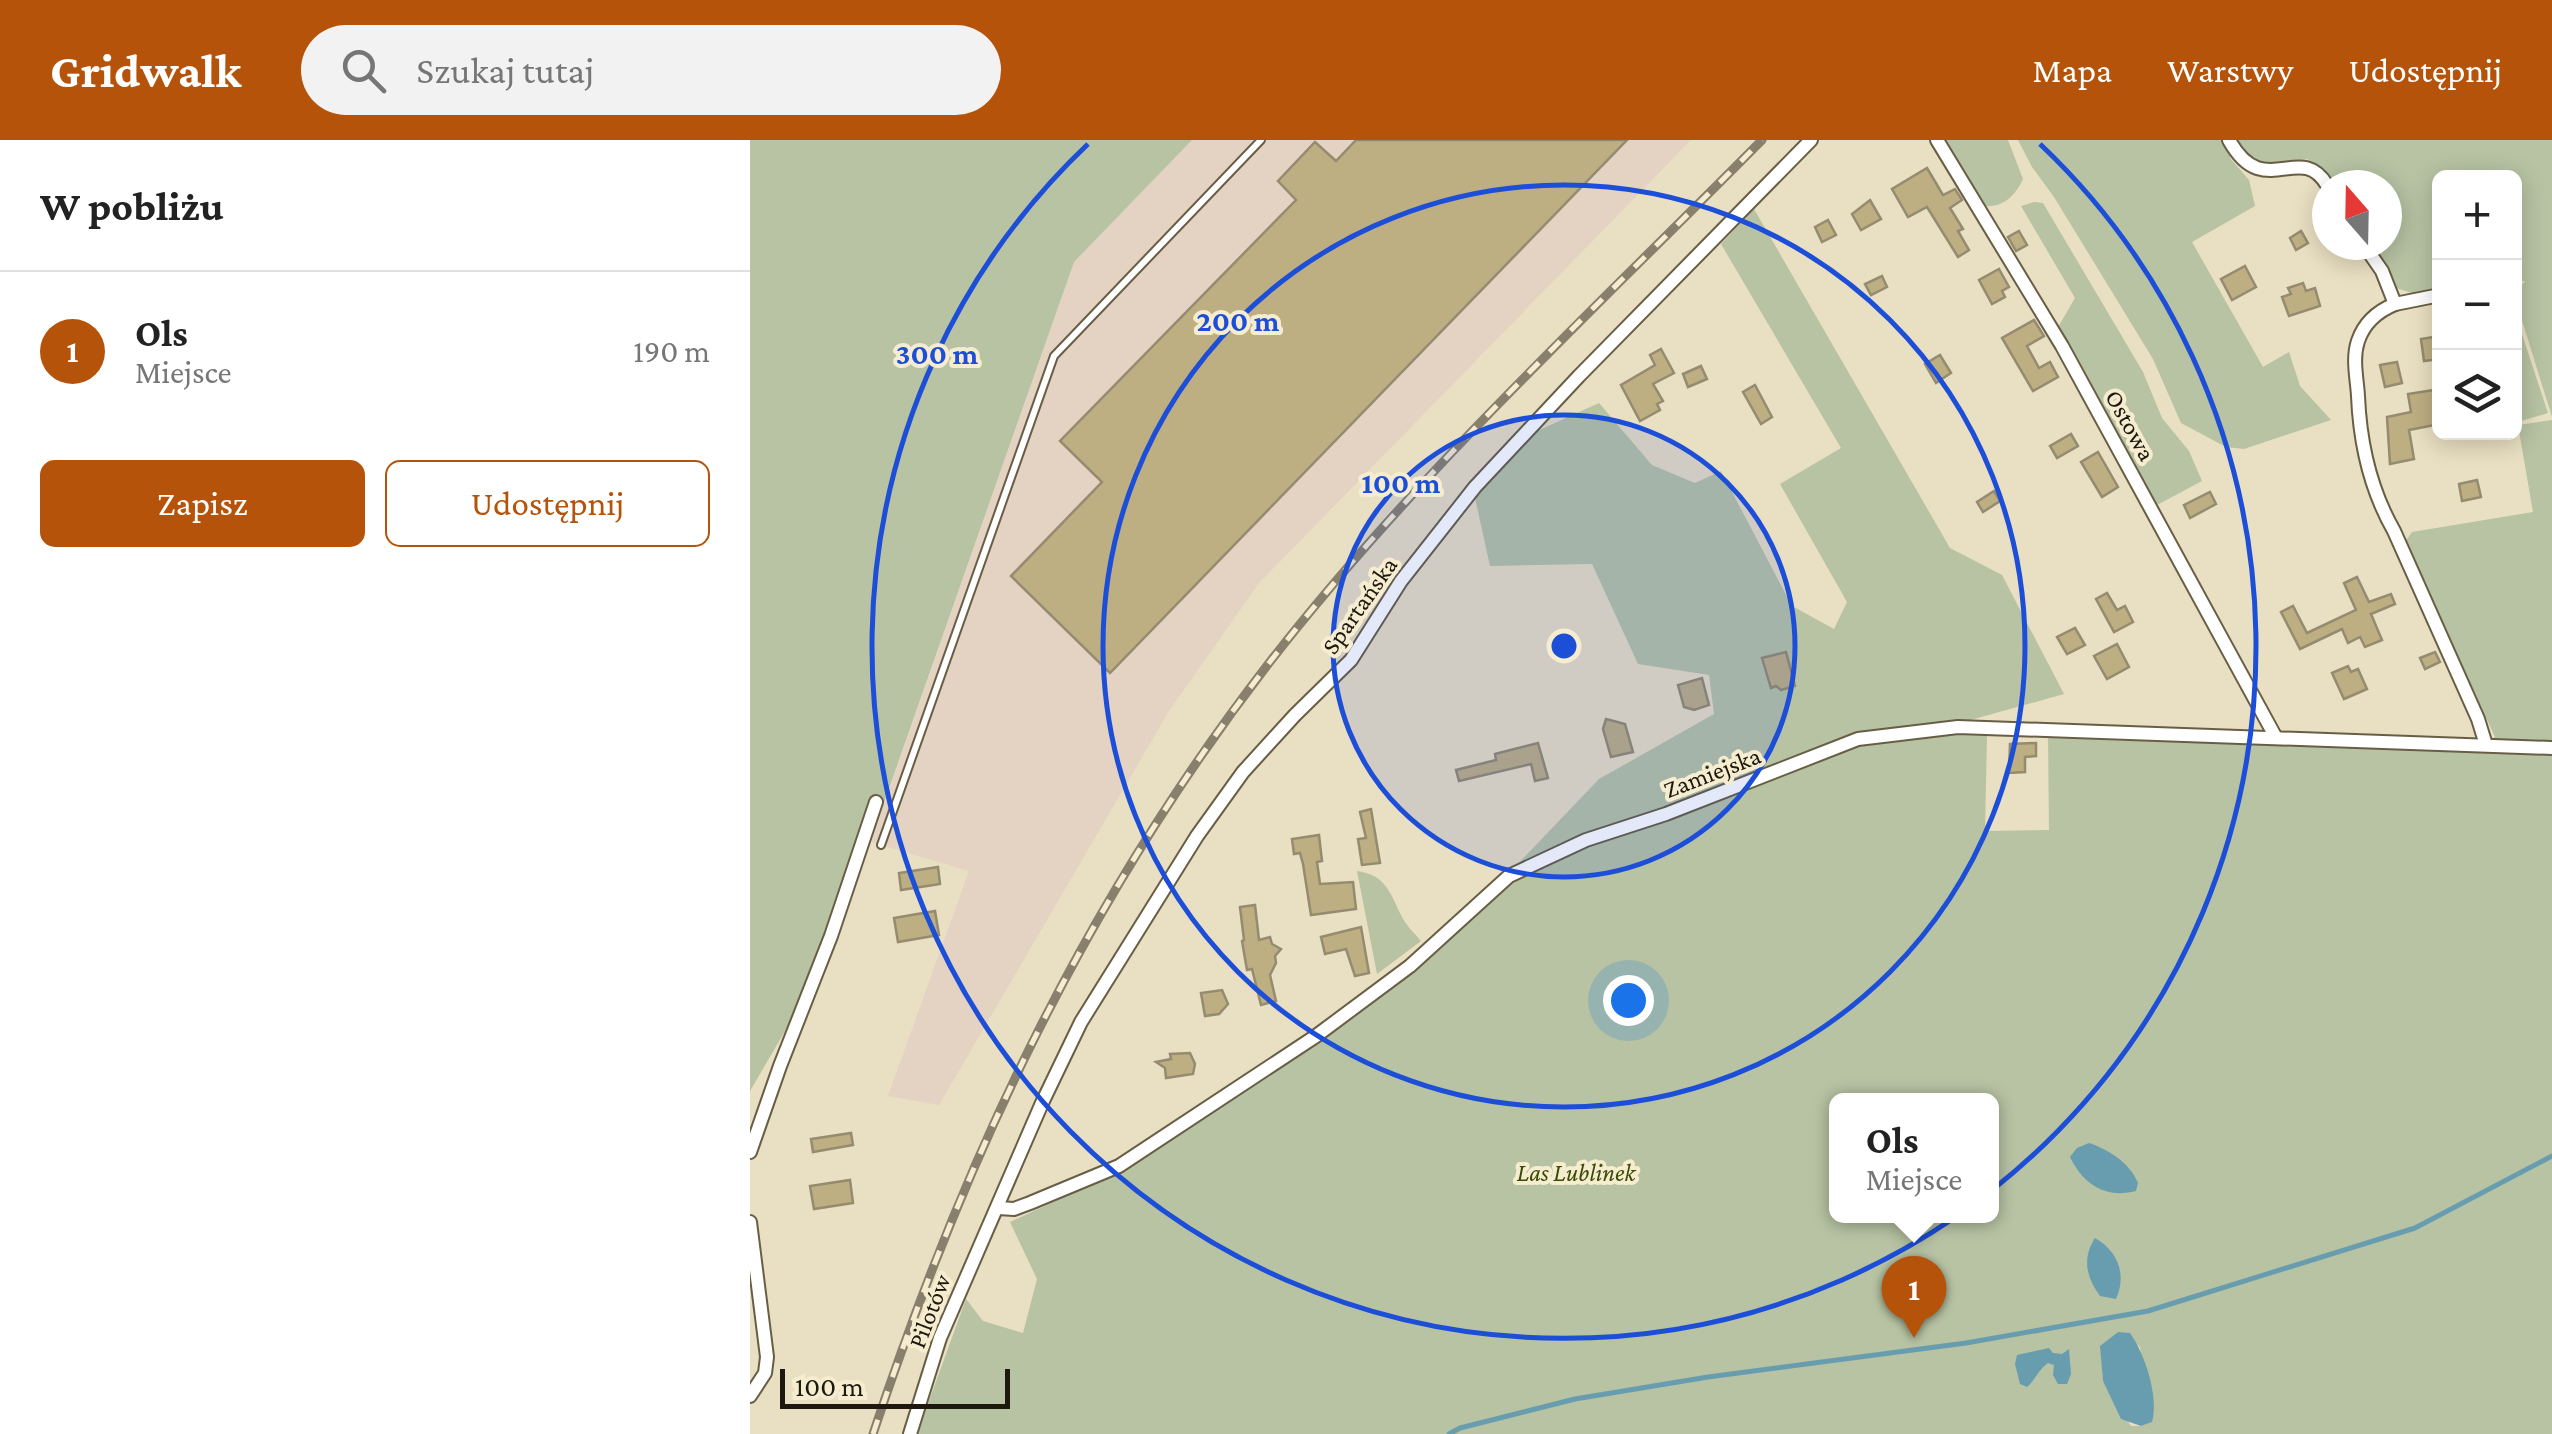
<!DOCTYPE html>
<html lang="pl">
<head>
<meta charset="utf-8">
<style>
  body { margin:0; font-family:"Crimson Pro",serif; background:#f2f2f2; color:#222 }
  .controls { position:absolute; right:30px; top:30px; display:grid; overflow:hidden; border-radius:15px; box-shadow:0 5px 25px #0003 }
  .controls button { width:90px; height:90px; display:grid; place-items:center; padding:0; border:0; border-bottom:2px solid #e0e0e0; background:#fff; color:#222; font:50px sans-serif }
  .compass { position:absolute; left:1562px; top:30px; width:90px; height:90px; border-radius:50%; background:#fff; box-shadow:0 5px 25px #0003; rotate:340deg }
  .scale { position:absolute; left:30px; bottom:25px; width:230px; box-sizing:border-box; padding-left:10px; border:5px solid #1d190f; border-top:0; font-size:28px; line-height:35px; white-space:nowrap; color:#1d190f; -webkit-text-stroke:8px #f6eccf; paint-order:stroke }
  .you { position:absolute; left:878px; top:860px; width:35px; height:35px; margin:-25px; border:8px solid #fff; border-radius:50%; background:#1a73e8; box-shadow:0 0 0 15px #1a73e833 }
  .badge { display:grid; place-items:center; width:65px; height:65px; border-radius:50%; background:#b45309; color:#fff; font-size:32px; font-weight:700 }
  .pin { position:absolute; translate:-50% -82px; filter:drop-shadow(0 2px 5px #0008) }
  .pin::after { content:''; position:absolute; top:52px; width:35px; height:30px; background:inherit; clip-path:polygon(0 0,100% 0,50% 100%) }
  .popup { position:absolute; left:1079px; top:953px; width:170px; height:130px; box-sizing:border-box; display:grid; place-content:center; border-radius:15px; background:#fff; filter:drop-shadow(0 2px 8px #0005); font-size:32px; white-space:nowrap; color:#767676 }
  .popup b { font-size:38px; color:#222 }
  .popup::after { content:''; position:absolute; left:50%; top:100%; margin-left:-20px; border:20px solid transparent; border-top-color:#fff }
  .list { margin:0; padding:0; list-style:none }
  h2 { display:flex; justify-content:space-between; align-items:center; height:130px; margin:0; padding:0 40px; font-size:42px }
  h2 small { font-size:32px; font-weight:400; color:#767676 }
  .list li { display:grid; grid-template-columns:65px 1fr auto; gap:30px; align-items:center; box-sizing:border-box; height:160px; padding:0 40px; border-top:2px solid #e0e0e0 }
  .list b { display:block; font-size:38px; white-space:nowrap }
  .list p { margin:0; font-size:32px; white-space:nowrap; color:#767676 }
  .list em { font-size:32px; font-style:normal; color:#767676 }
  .actions { display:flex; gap:20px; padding:30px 40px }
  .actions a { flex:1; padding:22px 0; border:2px solid #b45309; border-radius:15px; text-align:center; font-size:35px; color:#b45309 }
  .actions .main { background:#b45309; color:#fff }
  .icon { flex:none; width:55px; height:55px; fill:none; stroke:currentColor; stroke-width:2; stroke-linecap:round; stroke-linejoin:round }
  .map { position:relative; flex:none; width:1802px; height:1294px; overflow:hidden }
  header { display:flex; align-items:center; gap:60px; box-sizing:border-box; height:140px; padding:0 50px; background:#b45309; color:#fff }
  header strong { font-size:48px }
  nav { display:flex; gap:55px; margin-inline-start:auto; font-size:35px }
  .search { width:700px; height:90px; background:#f2f2f2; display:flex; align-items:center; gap:25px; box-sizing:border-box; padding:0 35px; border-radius:55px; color:#767676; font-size:38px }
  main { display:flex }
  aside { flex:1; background:#fff }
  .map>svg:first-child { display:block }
  .industrial { fill:#e4d2c2 }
  .green { fill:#b7c3a3; fill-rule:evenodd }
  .water { fill:#689daf }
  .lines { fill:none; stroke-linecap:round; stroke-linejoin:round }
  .stream { stroke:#689daf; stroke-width:5 }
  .building { fill:#beaf82; stroke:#948b70; stroke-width:2.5 }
  .service-casing { stroke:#675e45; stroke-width:10 }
  .minor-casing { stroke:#675e45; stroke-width:16 }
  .service { stroke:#fff; stroke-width:6 }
  .minor { stroke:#fff; stroke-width:12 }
  .rail-casing { stroke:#88806d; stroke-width:9 }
  .rail { stroke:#f6eccf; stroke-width:5; stroke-dasharray:15; stroke-linecap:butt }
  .ring { fill:none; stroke:#1d4ed8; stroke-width:5 }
  .labels { text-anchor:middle; stroke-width:8; stroke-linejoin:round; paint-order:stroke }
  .street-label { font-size:25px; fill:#1d190f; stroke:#f6eccf }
  .park-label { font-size:25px; font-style:italic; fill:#394c05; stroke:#f6eccf }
  .centre { fill:#1d4ed8; stroke:#f6eccf; stroke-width:5 }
  .ring-label { font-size:30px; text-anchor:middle; font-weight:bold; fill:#1d4ed8; stroke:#f6eccf; stroke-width:8; stroke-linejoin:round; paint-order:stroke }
</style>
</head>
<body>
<header>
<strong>Gridwalk</strong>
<div class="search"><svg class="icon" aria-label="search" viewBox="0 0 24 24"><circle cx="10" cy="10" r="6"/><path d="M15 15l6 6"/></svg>Szukaj tutaj</div>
<nav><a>Mapa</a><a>Warstwy</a><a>Udostępnij</a></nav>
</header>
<main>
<aside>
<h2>W pobliżu<small></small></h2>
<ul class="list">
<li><span class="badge">1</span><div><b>Ols</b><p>Miejsce</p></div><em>190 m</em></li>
</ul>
<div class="actions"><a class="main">Zapisz</a><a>Udostępnij</a></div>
</aside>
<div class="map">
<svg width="1802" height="1294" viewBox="0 0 1802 1294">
  <rect width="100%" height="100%" fill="#e9dfc2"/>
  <path class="industrial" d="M442,0H941L509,443L419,571L189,965L138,956L219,731L121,702L324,122Z"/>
  <g class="green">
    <path d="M0,0H442L324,122L110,731L35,891L0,951Z"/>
    <path d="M1193,0H1258L1273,39C1265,56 1253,68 1233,66Z"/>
    <path d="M1268,0H1802V277L1765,158V153L1775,141H1765L1764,38H1690L1689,151L1668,155L1646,148L1620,105H1637V45H1581L1570,27L1557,19L1514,26L1488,8L1480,18L1499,40L1505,66L1442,102L1513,227L1539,212L1550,246L1581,280L1494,309L1476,307L1431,283L1403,219L1304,57L1282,27Z"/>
    <path d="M1284,62L1293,63L1393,232L1412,278L1439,311L1452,341L1407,365L1307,189L1325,158L1271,66Z"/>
    <path d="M1004,69L1200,408L1252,435L1314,554L1217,581L1107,595L762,730L849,639L964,574L959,535L888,524L842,424L740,426L725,358L785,292L849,263L902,325L945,343L971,331L1042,466L1084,489L1097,462L1030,344L1091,308L971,104Z"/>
    <path d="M1765,173L1798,273L1768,282L1765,288Z"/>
    <path d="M1802,280V1294H167L216,1159L233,1181L273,1193L287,1139L260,1082L375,1029L664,831L763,740L836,704L1108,605L1209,594L1237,595L1235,691L1299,690L1298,596L1352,600L1728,610L1745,597L1655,402L1662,392L1783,372L1768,285ZM1086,960H1242V1076H1086ZM1368,1192L1390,1207L1401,1282L1391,1286H1381L1353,1241L1351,1206Z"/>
    <path d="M607,731C636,735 640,753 651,775C655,784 664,793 671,801L627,834Z"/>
  </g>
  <g class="water">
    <path d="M1339,1003C1359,1010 1379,1022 1388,1043L1386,1051C1355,1059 1333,1044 1320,1017L1327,1008Z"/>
    <path d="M1345,1098C1368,1111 1377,1135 1366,1159L1350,1156C1336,1137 1332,1118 1345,1098Z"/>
    <path d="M1368,1192L1380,1193C1395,1214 1409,1257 1402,1282L1391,1286L1371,1279L1353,1241L1350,1206Z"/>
    <path d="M1299,1208L1303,1213L1312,1214L1319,1209L1321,1234L1317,1244H1308L1303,1235L1304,1225L1298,1223C1289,1229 1286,1239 1277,1247L1270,1244L1265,1224L1267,1215Z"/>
  </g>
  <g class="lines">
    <path class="stream" d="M699,1294L710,1288L825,1259L958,1237L1216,1203L1398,1171L1665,1088L1802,1016"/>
  </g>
  <g class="building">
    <path d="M606,0H877L360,533L261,436L352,342L310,301L546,60L528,41L565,2L586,21Z"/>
    <path d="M1177,28L1193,55L1205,49L1212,60L1200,68L1213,89L1208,91L1219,110L1208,117L1177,67L1158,77L1142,49Z"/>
    <path d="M1120,60L1131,79L1111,90L1102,74Z"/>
    <path d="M1078,80L1086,95L1072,102L1065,87Z"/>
    <path d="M1269,91L1277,105L1266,111L1258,97Z"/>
    <path d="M1551,91L1558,103L1546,110L1540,98Z"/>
    <path d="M1495,126L1506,147L1482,160L1471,139Z"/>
    <path d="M1249,129L1259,147L1252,151L1255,157L1242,164L1229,140Z"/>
    <path d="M1132,136L1137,147L1121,155L1115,144Z"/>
    <path d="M1553,143L1556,151L1565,148L1570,166L1539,176L1532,157L1541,154L1538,148Z"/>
    <path d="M1284,180L1294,196L1277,206L1289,228L1300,222L1308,237L1283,251L1252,198Z"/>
    <path d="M1690,196V219L1674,221L1671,199Z"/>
    <path d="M911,209L924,233L903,244L913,261L907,264L910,270L890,281L871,245L905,225L900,215Z"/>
    <path d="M1190,215L1201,233L1186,243L1175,224Z"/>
    <path d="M1647,222L1652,243L1635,247L1630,225Z"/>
    <path d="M951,226L957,239L938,247L933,234Z"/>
    <path d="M1005,245L1022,277L1011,284L993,252Z"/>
    <path d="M1690,249V284L1659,290L1664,319L1640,324L1637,277L1661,272L1658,254Z"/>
    <path d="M1321,294L1328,306L1307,318L1300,306Z"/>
    <path d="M1348,312L1368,347L1352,357L1331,322Z"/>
    <path d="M1727,340L1731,357L1712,361L1709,344Z"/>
    <path d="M1244,351L1250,361L1233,372L1227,362Z"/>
    <path d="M1460,352L1466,364L1440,378L1434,365Z"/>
    <path d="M1607,437L1619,462L1641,454L1645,464L1621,474L1632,500L1615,507L1610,497L1598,503L1592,489L1550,509L1531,472L1543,466L1557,493L1606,470L1594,443Z"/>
    <path d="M1357,453L1367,470L1375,466L1383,482L1364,492L1346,459Z"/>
    <path d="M1325,488L1335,505L1317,514L1307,497Z"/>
    <path d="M1367,504L1379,527L1357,539L1344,516Z"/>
    <path d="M1036,512L1045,546L1031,550L1026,546L1021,548L1012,518Z"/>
    <path d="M1685,512L1690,522L1675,529L1670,518Z"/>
    <path d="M1598,526L1601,532L1608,529L1617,549L1594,559L1582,533Z"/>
    <path d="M952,538L959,565L944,570L934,567L928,545Z"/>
    <path d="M856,579L875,584L883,612L861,617L853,589Z"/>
    <path d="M788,603L798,638L785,641L781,624L709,641L706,630L746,620L745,614Z"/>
    <path d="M1286,603V616L1275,617V632L1259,633L1260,604Z"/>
    <path d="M621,669L630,723L612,725L608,699L616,698L610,672Z"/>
    <path d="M569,695L572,721L567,722L570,744L603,742L606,769L561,775L553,724L550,713L544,714L542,699Z"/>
    <path d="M188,727L190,744L151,750L149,733Z"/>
    <path d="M505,765L509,800L520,797L522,804L531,809L525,816L526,823L520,835L526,861L511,865L502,829L497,830L492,801L494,800L490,767Z"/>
    <path d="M185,771L189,795L148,802L144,778Z"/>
    <path d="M611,787L619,833L605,836L596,809L575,814L571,797Z"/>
    <path d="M472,850L478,864L469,874L455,876L451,853Z"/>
    <path d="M440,913L445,924L443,934L416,938L415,928L406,922L421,919L420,914Z"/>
    <path d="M101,993L103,1005L63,1012L61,999Z"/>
    <path d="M100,1040L103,1063L64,1069L60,1046Z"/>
  </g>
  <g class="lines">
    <defs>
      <path id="service" d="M131,705L304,216L511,0"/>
      <g id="minor">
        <path d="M1187,0L1312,206L1525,596"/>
        <path d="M1479,0C1514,63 1550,0 1577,45"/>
        <path d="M1614,105L1632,131L1645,164L1690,155"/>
        <path d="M1645,164C1628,171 1614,183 1608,201C1602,219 1607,238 1608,256C1610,304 1620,349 1644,391L1728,579L1736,605"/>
        <path d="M0,1012L30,926L81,796L126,662"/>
        <path d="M248,1068L264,1069L280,1063L369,1026L566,896L660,826L759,736L836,700L916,674L1108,599L1208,587L1802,608"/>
        <path d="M0,1082L17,1217L15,1233L0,1256"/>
        <path d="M160,1294L190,1198L292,963L331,882L447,696L493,632L545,575L601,520L651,441L725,347L829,236L1061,0"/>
      </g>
    </defs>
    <use href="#service" class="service-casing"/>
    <use href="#minor" class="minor-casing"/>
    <use href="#service" class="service"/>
    <use href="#minor" class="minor"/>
    <defs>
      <path id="rail" d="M123,1294C216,1014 338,757 519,523C666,334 844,170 1012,0"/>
    </defs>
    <use href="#rail" class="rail-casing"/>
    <use href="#rail" class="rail"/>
  </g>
  <circle cx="814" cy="506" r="231" fill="#1d4ed8" fill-opacity=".12"/>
  <g class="ring">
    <circle cx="814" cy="506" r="231"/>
    <circle cx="814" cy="506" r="461"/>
    <path d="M1290 4A692 692 0 1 1 338 4"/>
  </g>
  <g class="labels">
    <g class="street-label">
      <text transform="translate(1381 285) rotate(61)" y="9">Ostowa</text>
      <text transform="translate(609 465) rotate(-55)" y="9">Spartańska</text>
      <text transform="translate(962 632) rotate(-21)" y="9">Zamiejska</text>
      <text transform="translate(179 1171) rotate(-69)" y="9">Pilotów</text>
    </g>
    <g class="park-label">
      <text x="826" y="1041">Las Lublinek</text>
    </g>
  </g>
  <circle cx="814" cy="506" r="15" class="centre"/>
  <g class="ring-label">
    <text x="488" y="191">200 m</text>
    <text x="187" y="224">300 m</text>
    <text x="651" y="353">100 m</text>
  </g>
</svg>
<div class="controls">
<button>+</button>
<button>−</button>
<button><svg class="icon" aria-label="layers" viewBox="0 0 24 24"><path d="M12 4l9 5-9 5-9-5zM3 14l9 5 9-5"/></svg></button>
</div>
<svg class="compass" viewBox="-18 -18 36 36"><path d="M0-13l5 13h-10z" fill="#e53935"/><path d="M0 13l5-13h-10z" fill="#767676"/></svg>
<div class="scale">100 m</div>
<div class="you"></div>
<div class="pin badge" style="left:1164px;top:1198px">1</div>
<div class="popup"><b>Ols</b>Miejsce</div>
</div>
</main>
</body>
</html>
